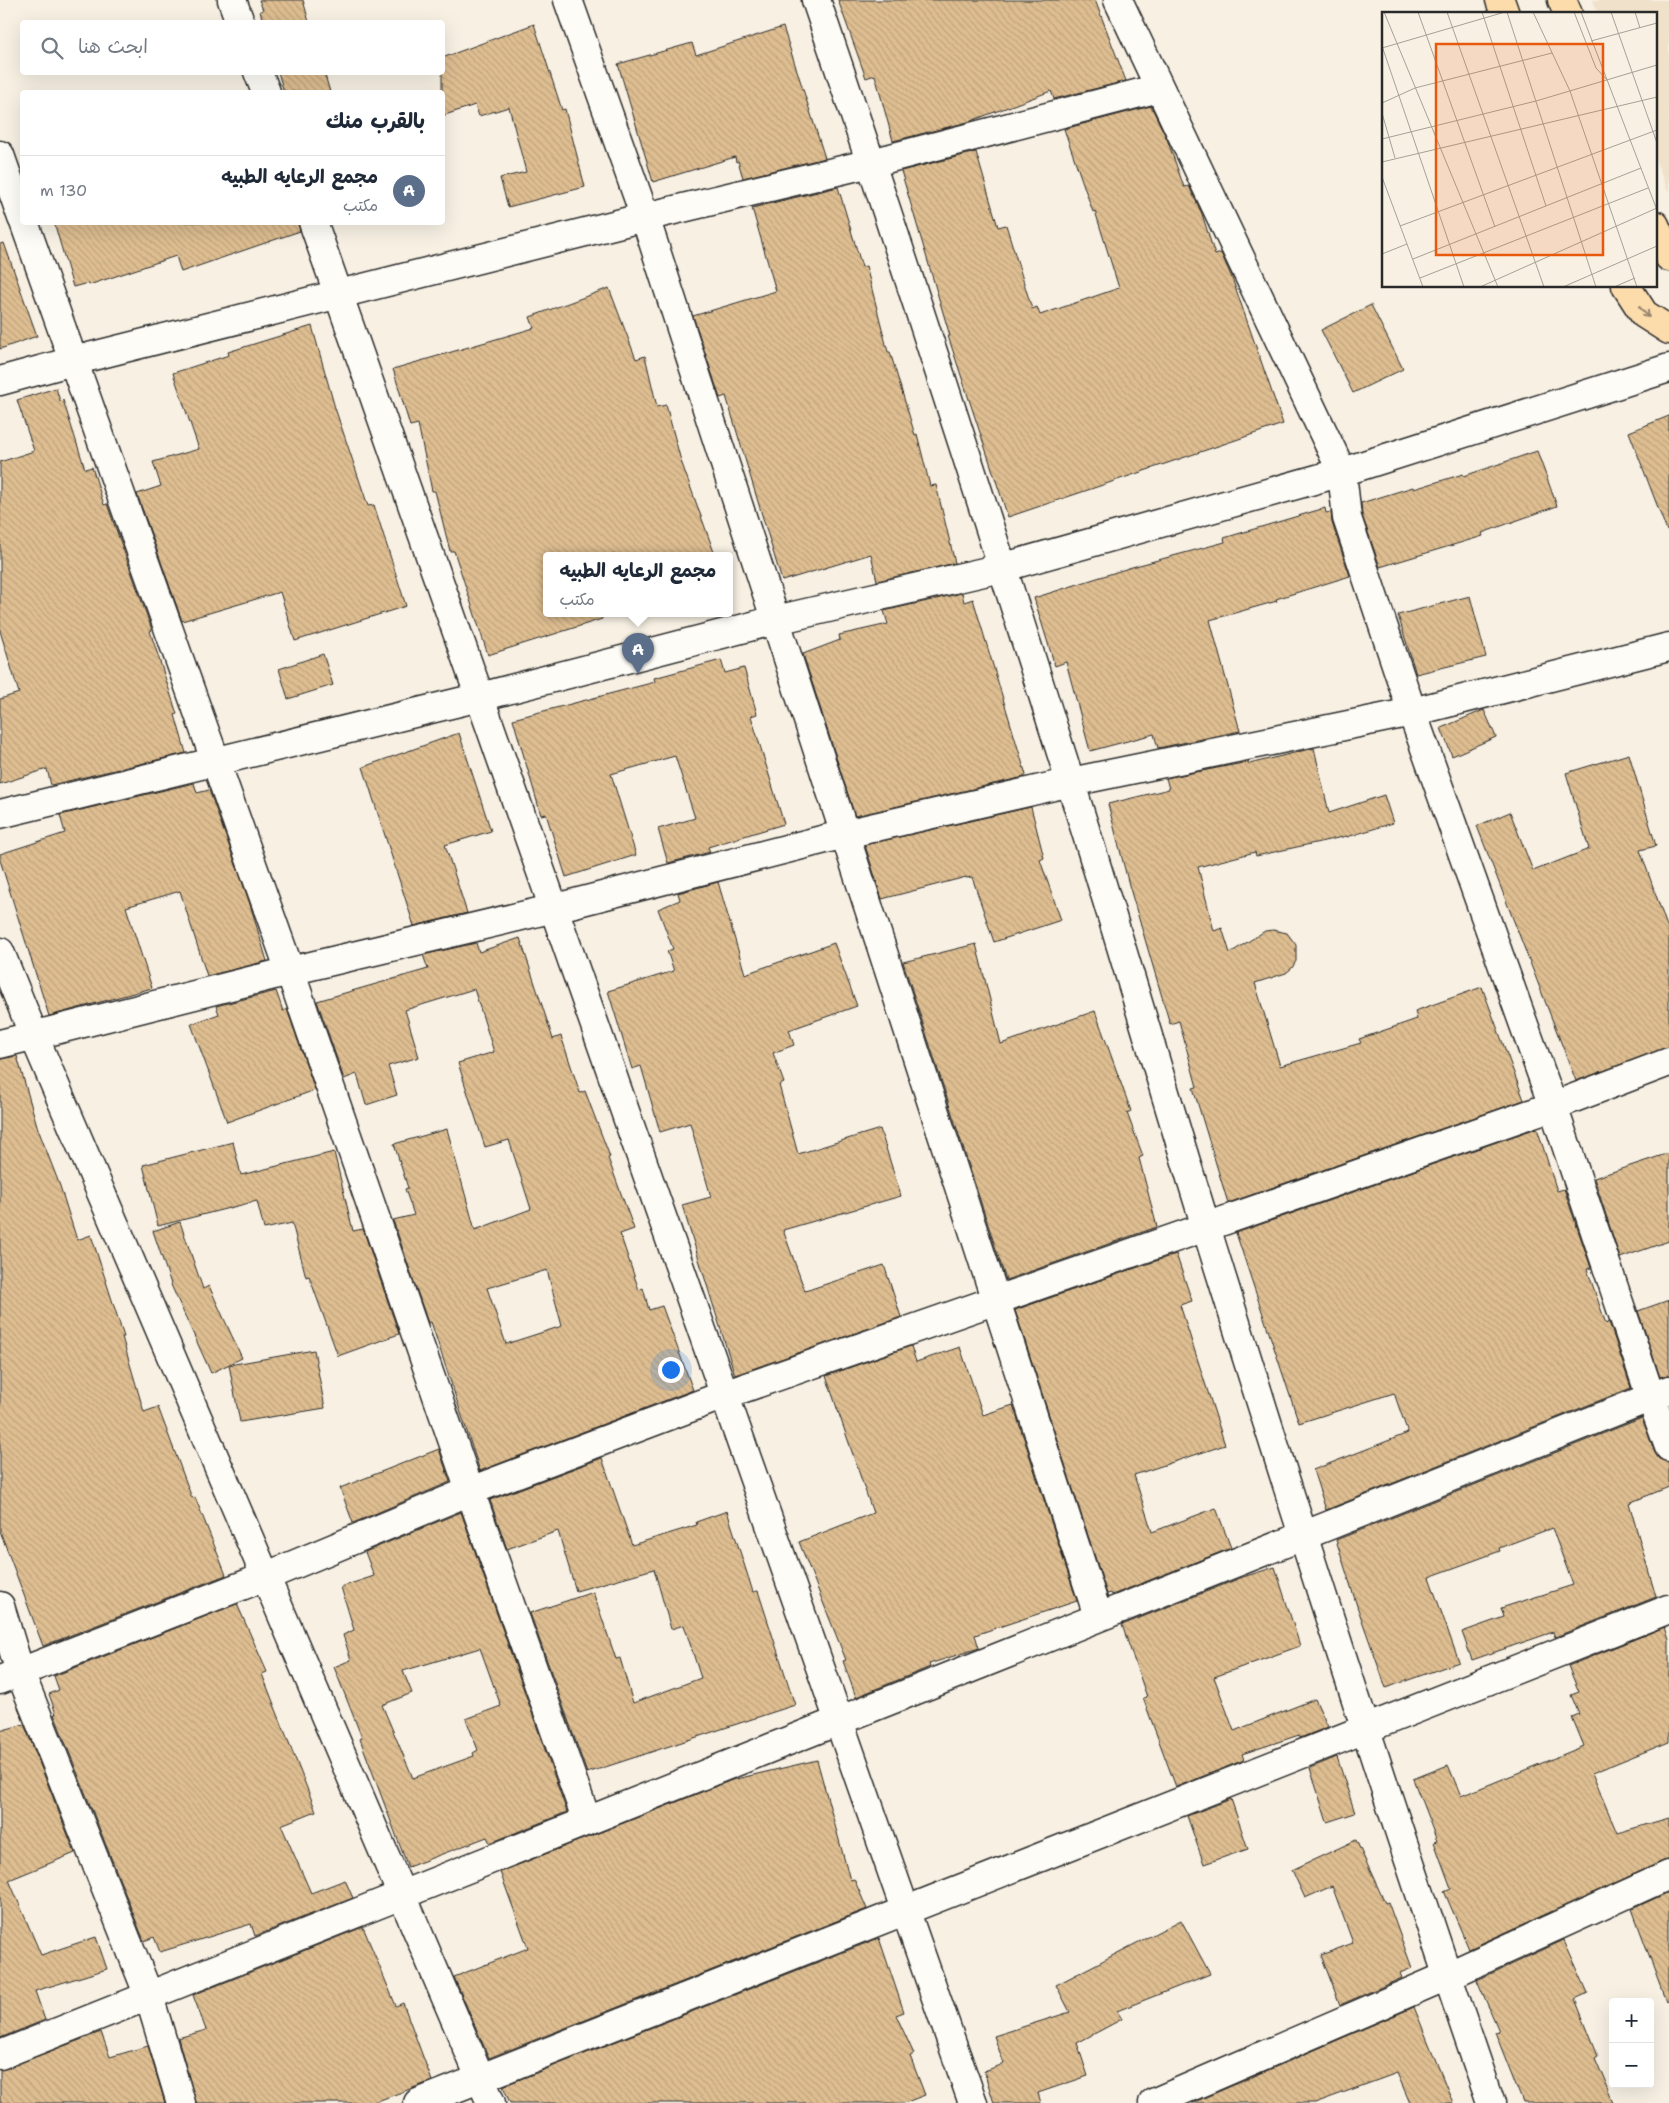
<!DOCTYPE html>
<html lang="ar">
<head>
<meta charset="utf-8">
<style>
  body { margin:0; font-family:"Shantell Sans","Playpen Sans Arabic",sans-serif; background:#f6f6f7; color:#1f2937; direction:rtl }
  .controls { position:absolute; right:15px; bottom:15px; display:grid; overflow:hidden; border-radius:5px; box-shadow:0 5px 20px #0002 }
  .controls button { width:45px; height:45px; display:grid; place-items:center; padding:0; border:0; border-bottom:1px solid #e0e1e3; background:#fff; color:#1f2937; font:25px sans-serif }
  .you { position:absolute; left:670px; top:1369px; width:18px; height:18px; margin:-12px; border:4px solid #fff; border-radius:50%; background:#1a73e8; box-shadow:0 0 0 8px #1a73e833 }
  .badge { display:grid; place-items:center; width:32px; height:32px; border-radius:50%; background:#2b2b2b; color:#fff; font-size:16px; font-weight:700 }
  .pin { position:absolute; translate:-50% -41px; filter:drop-shadow(0 1px 2px #0008) }
  .pin::after { content:''; position:absolute; top:26px; width:18px; height:15px; background:inherit; clip-path:polygon(0 0,100% 0,50% 100%) }
  .popup { position:absolute; left:543px; top:552px; width:190px; height:65px; box-sizing:border-box; display:grid; place-content:center; border-radius:5px; background:#fff; filter:drop-shadow(0 1px 4px #0005); font-size:16px; white-space:nowrap; color:#747a83 }
  .popup b { font-size:19px; color:#1f2937 }
  .popup::after { content:''; position:absolute; left:50%; top:100%; margin-left:-10px; border:10px solid transparent; border-top-color:#fff }
  .list { margin:0; padding:0; list-style:none }
  h2 { display:flex; justify-content:space-between; align-items:center; height:65px; margin:0; padding:0 20px; font-size:21px }
  h2 small { font-size:16px; font-weight:400; color:#747a83 }
  .list li { display:grid; grid-template-columns:32px 1fr auto; gap:15px; align-items:center; box-sizing:border-box; height:70px; padding:0 20px; border-top:1px solid #e0e1e3 }
  .list b { display:block; font-size:19px; white-space:nowrap }
  .list p { margin:0; font-size:16px; white-space:nowrap; color:#747a83 }
  .list em { font-size:16px; font-style:normal; color:#747a83 }
  .icon { flex:none; width:28px; height:28px; fill:none; stroke:currentColor; stroke-width:2; stroke-linecap:round; stroke-linejoin:round }
  .map { position:relative; flex:none; width:1669px; height:2103px; overflow:hidden; direction:ltr }
  .search { position:absolute; background:#fff; box-shadow:0 5px 20px #0002; left:20px; top:20px; width:425px; height:55px; display:flex; align-items:center; gap:12px; box-sizing:border-box; padding:0 18px; border-radius:5px; color:#747a83; font-size:19px }
  .panel { position:absolute; background:#fff; box-shadow:0 5px 20px #0002; left:20px; top:90px; width:425px; height:135px; border-radius:5px; direction:rtl }
  .map>svg:first-child { display:block }
  .built { fill:#f0e1ca }
  .building { fill:url(#building-back-hatch); stroke:#2b2b2b; fill-rule:evenodd }
  .lines { fill:none; stroke-linecap:round; stroke-linejoin:round }
  .minor-casing { stroke:#2b2b2b; stroke-width:31 }
  .highway-casing { stroke:#2b2b2b; stroke-width:31 }
  .minor { stroke:#fdfcf7; stroke-width:28 }
  .highway { stroke:#fddcac; stroke-width:28 }
  .oneway { stroke:#94846c }
  .inset-road { fill:none; stroke:#a5a199; stroke-width:1 }
  .view { fill:#e8590c; fill-opacity:0.15; stroke:#e8590c; stroke-width:2.5 }
  .inset-edge { fill:none; stroke:#2b2b2b; stroke-width:2.5 }
</style>
</head>
<body>
<div class="map">
<svg width="1669" height="2103" viewBox="0 0 1669 2103">
  <defs>
    <pattern id="building-back-hatch" width="6" height="6" patternUnits="userSpaceOnUse" patternTransform="scale(1.25)"><rect width="6" height="6" fill="#debe91"/><path d="M-1 5l2 2M0 0l6 6M5-1l2 2" fill="none" stroke="#bfa37d"/></pattern>
  </defs>
  <rect width="100%" height="100%" fill="#f7f0e3"/>
  <filter id="ink" filterUnits="userSpaceOnUse"><feTurbulence type="fractalNoise" baseFrequency=".02" numOctaves="2"/><feDisplacementMap in="SourceGraphic" scale="10" xChannelSelector="R" yChannelSelector="G"/><feConvolveMatrix kernelMatrix="1 2 1 2 8 2 1 2 1" color-interpolation-filters="sRGB"/></filter>
  <g filter="url(#ink)">
    <path class="built" d="M1593,0H1669V194L1655,159V14H1598Z"/>
    <g class="building">
      <path d="M259,0H303L309,22H263L260,11L263,10Z"/>
      <path d="M838,0H1095L1126,81L1054,99L1051,91L968,122L893,141L875,75L866,78Z"/>
      <path d="M534,24L562,110L565,109L585,187L508,207L500,178L526,172L509,107L479,116L475,105L442,116V58Z"/>
      <path d="M783,27L825,158L743,178L738,161L736,162L735,157L653,182L618,64L692,43L696,55Z"/>
      <path d="M278,72H324L330,92H284Z"/>
      <path d="M1151,106L1167,139L1184,187L1189,186L1202,214L1215,255L1221,253L1232,278L1283,424L1008,517L948,336H950L901,171L976,152L998,227L1006,225L1032,309L1037,307L1040,315L1119,288L1095,211L1093,212L1064,129Z"/>
      <path d="M838,187L862,267L866,266L888,352H890L915,435L917,434L930,486L936,485L955,563L877,581L871,554L782,581L726,396L720,398L693,316L776,291L752,208Z"/>
      <path d="M54,222H298L300,231L181,272L176,256L89,285L88,283L73,287Z"/>
      <path d="M4,243L37,336L0,349V244Z"/>
      <path d="M609,288L636,359L645,356L657,407L666,405L681,461L715,555H547V613H601L602,619L488,655L454,551H450L435,491H432L418,424L410,426L393,369L534,328L530,317Z"/>
      <path d="M1371,305L1403,369L1353,393L1321,330Z"/>
      <path d="M312,326L335,408L368,506L374,505L406,606L295,641L280,592L182,621L137,494L161,486L153,462L199,449L173,373L229,355L228,352Z"/>
      <path d="M56,388L60,401L63,400L85,469L92,467L104,505L107,504L152,630L150,631L177,714L175,715L186,753L51,785L47,769L0,784V699L19,693L0,631V462L34,451L17,400Z"/>
      <path d="M1669,416V530L1667,531L1629,432Z"/>
      <path d="M1537,451L1557,506L1482,533L1483,536L1380,567L1362,515L1361,503L1413,487L1414,489L1463,474L1464,476Z"/>
      <path d="M1325,508L1326,513L1331,512L1332,523L1350,576L1276,599L1277,601L1210,620L1240,731L1158,748L1154,734L1090,751L1066,662L1055,666L1034,598L1132,567L1225,542L1224,538Z"/>
      <path d="M962,593L964,602L973,599L1026,775L1024,777L855,816L803,654L840,640L839,635L888,624L884,611Z"/>
      <path d="M1470,596L1486,657L1416,674L1398,615Z"/>
      <path d="M323,654L333,685L288,699L279,669Z"/>
      <path d="M721,660L725,673L744,668L757,714L751,716L784,824L708,847L710,852L668,863L658,829L695,818L675,756L611,774L636,855L566,877L546,814L541,815L513,719L655,682L654,678Z"/>
      <path d="M1484,710L1496,737L1452,756L1441,728Z"/>
      <path d="M459,733L491,831L445,845L467,913L414,926L363,767Z"/>
      <path d="M1314,748L1329,813L1384,795L1393,823L1347,837V836L1256,856L1255,852L1198,867L1214,931L1222,928L1230,953L1265,931L1273,930L1287,933L1296,945V961L1292,968L1286,973L1255,983L1280,1066L1361,1043L1359,1039L1417,1019L1415,1011L1482,987L1524,1100L1228,1203L1193,1088L1197,1087L1179,1021L1170,1024L1129,885L1108,804L1169,789L1166,778L1248,762L1249,764Z"/>
      <path d="M1629,754L1656,846L1640,850L1669,932V1047L1576,1081L1477,826L1510,812L1533,871L1589,849L1566,773Z"/>
      <path d="M194,783L197,793L209,790L249,901L267,961L207,976L180,891L126,907L152,988L49,1016L0,860V854L65,833L60,815Z"/>
      <path d="M1031,807L1044,858L1040,860L1061,920L994,942L972,877L966,878V877L882,899L865,845Z"/>
      <path d="M718,882L745,974L834,943L857,1006L789,1030L794,1045L773,1053L784,1083L779,1085L798,1154L880,1129L901,1196L783,1230L805,1291L884,1265L901,1317L735,1375L682,1205L711,1197L690,1123L660,1132L641,1066L632,1069L608,991L674,971L667,951L673,949L658,909L680,900L678,893Z"/>
      <path d="M520,938L553,1039L561,1036L580,1093L585,1091L610,1157L608,1158L634,1229L620,1234L639,1290L643,1288L649,1310L662,1306L693,1390L480,1471L431,1322L428,1323L393,1220L414,1215L405,1189L408,1188L394,1144L447,1129L475,1230L531,1209L509,1140L485,1147L458,1063L494,1052L474,989L405,1010L419,1057L388,1066L397,1095L366,1105L357,1074L344,1079L317,1001L428,969L423,955L476,943L479,952ZM547,1270L562,1326L506,1344L487,1288Z"/>
      <path d="M976,944L1001,1044L1095,1011L1131,1111L1127,1113L1143,1156L1139,1158L1157,1227L1006,1280L903,962Z"/>
      <path d="M276,991L283,1011L287,1009L315,1090L227,1122L191,1024L219,1014L216,1006Z"/>
      <path d="M17,1056L38,1129L60,1186L77,1240L91,1235L124,1337H122L144,1412L158,1407L192,1498L195,1497L226,1575L43,1646L0,1531V1059Z"/>
      <path d="M1537,1128L1557,1191L1564,1189L1591,1268L1587,1269L1606,1324L1609,1322L1631,1388L1326,1510L1313,1470L1408,1433L1394,1393L1299,1423L1236,1233Z"/>
      <path d="M233,1142L241,1175L334,1152L353,1231L363,1229L399,1334L338,1356L309,1276L306,1277L292,1223L264,1229L257,1201L158,1226L143,1165Z"/>
      <path d="M1669,1153V1241L1620,1258L1594,1178Z"/>
      <path d="M180,1222L203,1289L209,1286L242,1358L211,1373L172,1287L153,1231Z"/>
      <path d="M1176,1254L1192,1301L1180,1305L1225,1445L1134,1475L1152,1532L1216,1508L1231,1548L1112,1595L1111,1593L1107,1594L1015,1310Z"/>
      <path d="M1669,1300V1375L1660,1377L1638,1311Z"/>
      <path d="M911,1346L916,1362L960,1347L983,1415L1013,1405L1077,1601L975,1635L979,1648L929,1664L930,1667L856,1697L843,1661L846,1660L799,1542L873,1513L826,1376Z"/>
      <path d="M314,1350L325,1408L240,1422L229,1365Z"/>
      <path d="M1642,1418L1655,1453L1659,1459L1669,1462V1487L1629,1503L1656,1597L1555,1637L1553,1632L1472,1660L1462,1632L1504,1617L1501,1608L1573,1585L1552,1528L1499,1548L1500,1551L1429,1577L1459,1662L1386,1688L1358,1609L1336,1540Z"/>
      <path d="M439,1449L450,1482L353,1523L340,1488Z"/>
      <path d="M602,1458L632,1545L697,1525L696,1522L727,1511L753,1592L758,1591L795,1705L587,1773L530,1613L593,1592L616,1659L620,1658L633,1703L701,1678L684,1625L671,1629L654,1569L576,1591L558,1531L507,1549L490,1500Z"/>
      <path d="M461,1512L567,1812L490,1843L487,1837L408,1867L360,1739L362,1738L334,1667L351,1660L343,1635L354,1630L341,1587L374,1576L365,1552ZM480,1648L501,1706L466,1719L478,1750L473,1753L474,1756L413,1778L382,1705L412,1693L403,1671Z"/>
      <path d="M1275,1567L1300,1646L1214,1677L1234,1731L1315,1699L1328,1727L1300,1738L1299,1735L1242,1754L1244,1760L1176,1787L1143,1698L1147,1697L1122,1625L1243,1577Z"/>
      <path d="M237,1604L267,1672L262,1674L316,1811L281,1825L311,1893L345,1880L353,1898L255,1936L251,1924L160,1952L154,1937L144,1941L54,1714H56L49,1694L59,1690L54,1676Z"/>
      <path d="M1665,1627L1669,1640V1742L1592,1773L1617,1833L1669,1818V1860L1663,1861L1469,1949L1444,1891L1451,1888L1434,1842L1437,1841L1413,1779L1448,1765L1461,1796L1584,1746L1572,1717L1579,1714L1571,1695L1579,1692L1568,1666Z"/>
      <path d="M24,1724L75,1853L9,1880L41,1955L96,1937L107,1969L35,1991L45,2020L0,2038V1731Z"/>
      <path d="M1337,1757L1355,1813L1327,1822L1310,1768Z"/>
      <path d="M817,1760L850,1880L854,1879L867,1909L489,2058L454,1977L528,1948L500,1872L732,1780Z"/>
      <path d="M1231,1799L1248,1849L1204,1864L1187,1816Z"/>
      <path d="M1356,1840L1385,1903L1388,1902L1412,1968L1400,1973L1402,1978L1340,2005L1321,1955L1353,1943L1332,1886L1305,1898L1292,1870Z"/>
      <path d="M1669,1892V2000L1666,2001L1632,1909Z"/>
      <path d="M1181,1920L1210,1974L1117,2011L1122,2019L1077,2043L1088,2076L1038,2093L1041,2103H994L984,2071L1004,2064L994,2036L1070,2012L1056,1985Z"/>
      <path d="M363,1927L396,2006L403,2003L432,2081L372,2103H196L178,2038L206,2030L193,1995Z"/>
      <path d="M879,1938L904,2012L896,2015L914,2054L910,2056L925,2095L904,2103H510L503,2086Z"/>
      <path d="M1564,1940L1588,1993L1575,1999L1598,2056L1595,2058L1614,2103H1523L1495,2032L1499,2031L1477,1980Z"/>
      <path d="M1414,2007L1453,2103H1410L1397,2073L1315,2103H1192Z"/>
      <path d="M101,2032L110,2057L148,2046L165,2103H0V2070Z"/>
    </g>
    <g class="lines">
      <defs>
        <g id="minor">
          <path d="M232,0L240,22"/>
          <path d="M568,0L645,217L1098,1616"/>
          <path d="M816,0C904,259 988,520 1070,781C1117,929 1160,1079 1206,1227C1297,1520 1391,1813 1491,2103"/>
          <path d="M1118,0L1342,472L1347,518L1412,712L1553,1106L1651,1398L1669,1447"/>
          <path d="M258,72L266,92"/>
          <path d="M0,155L22,218"/>
          <path d="M24,222L290,971L470,1491L587,1821"/>
          <path d="M313,222L973,2103"/>
          <path d="M0,381L73,361L645,217L871,163L1159,88"/>
          <path d="M0,814L480,697L776,620L1001,568L1342,472L1669,368"/>
          <path d="M0,952L34,1036L491,2103"/>
          <path d="M0,1044L290,971L555,908L845,834L1071,782L1412,712L1669,647"/>
          <path d="M0,1606L20,1672L149,1996L181,2103"/>
          <path d="M0,1680L267,1576L470,1491L724,1395L1553,1106L1669,1062"/>
          <path d="M0,2055L1669,1390"/>
          <path d="M418,2103L1669,1609"/>
          <path d="M1153,2103L1447,1976L1669,1875"/>
        </g>
        <g id="highway">
          <path d="M1500,0L1505,14"/>
          <path d="M1562,0L1568,14"/>
          <path d="M1655,225L1669,257"/>
          <path d="M1626,286L1644,314L1669,330"/>
        </g>
      </defs>
      <use href="#minor" class="minor-casing"/>
      <use href="#highway" class="highway-casing"/>
      <use href="#minor" class="minor"/>
      <use href="#highway" class="highway"/>
    </g>
    <defs><path id="oneway-shaft" d="M-6 0H5M1.5-3L5.5 0L1.5 3" fill="none" stroke-width="1.6" stroke-linecap="round" stroke-linejoin="round" transform="scale(1.25)"/></defs>
    <use class="oneway" href="#oneway-shaft" transform="translate(1644 312) rotate(47)"/>
  </g>
  <g transform="translate(1382 12)">
    <rect width="275" height="275" fill="#f7f0e3"/>
    <path class="inset-road" d="M2,0L116,275M36,0L113,215M65,0L162,275M100,0L164,194M125,0L214,275M151,0L188,79L255,275M192,0L214,56L225,68M199,0L275,198M229,0L275,131M253,0L258,16M209,29L275,11M0,34L82,275M0,36L123,0M0,91L33,76L170,41M0,101L13,146M0,127L154,89L275,53M0,150L275,85M0,165L41,275M18,214L275,118M0,242L25,232M31,247L259,156M38,266L266,176M98,275L275,196M181,275L275,234M232,275L253,266"/>
    <path class="view" d="M54,32H221V243H54Z"/>
    <rect width="275" height="275" class="inset-edge"/>
  </g>
</svg>
<div class="controls">
<button>+</button>
<button>−</button>
</div>
<div class="you"></div>
<div class="pin badge" style="left:638px;top:674px;background:#5c6f8a">A</div>
<div class="popup"><b>مجمع الرعايه الطبيه</b>مكتب</div>
<div class="search"><svg class="icon" aria-label="search" viewBox="0 0 24 24"><circle cx="10" cy="10" r="6"/><path d="M15 15l6 6"/></svg>ابحث هنا</div>
<section class="panel">
<h2>بالقرب منك<small></small></h2>
<ul class="list">
<li><span class="badge" style="background:#5c6f8a">A</span><div><b>مجمع الرعايه الطبيه</b><p>مكتب</p></div><em>130 m</em></li>
</ul>
</section>
</div>
</body>
</html>
